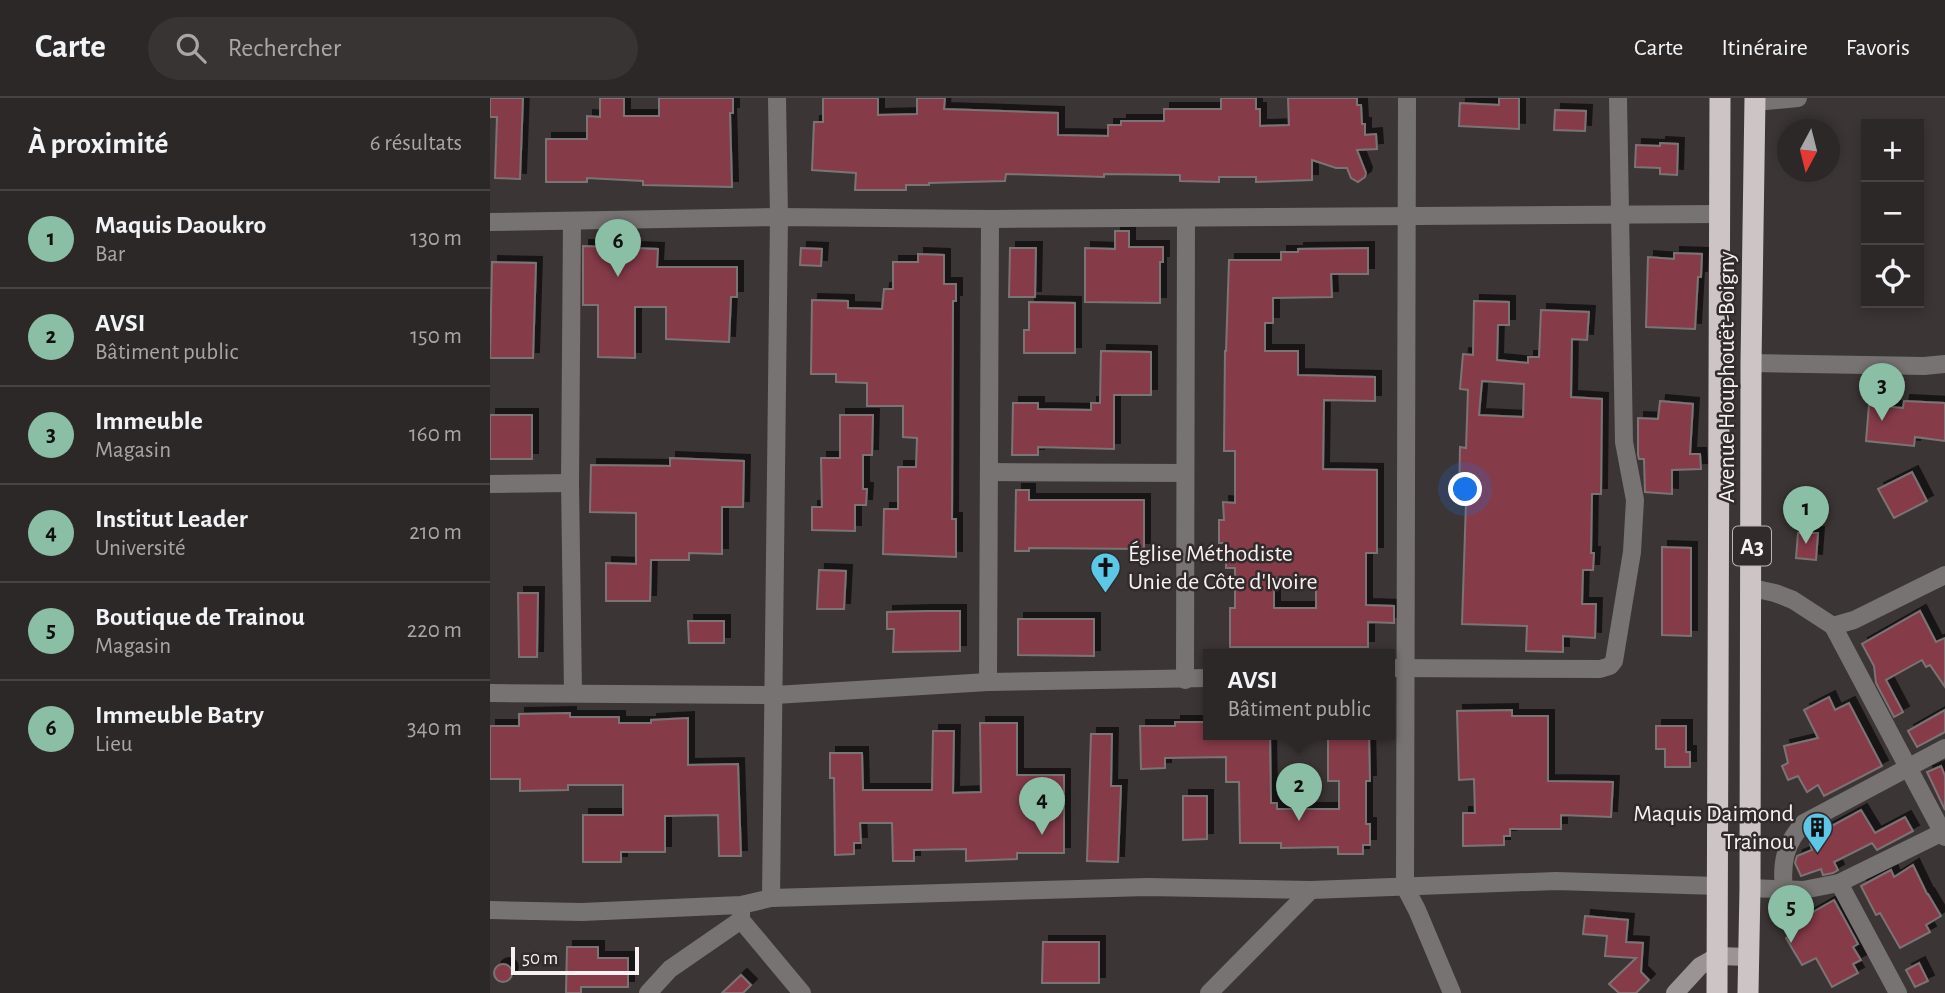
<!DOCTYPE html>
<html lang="fr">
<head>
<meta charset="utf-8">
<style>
  body { margin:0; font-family:"Alegreya Sans",sans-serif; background:#393434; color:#f1f3f6 }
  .controls { position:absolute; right:21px; top:21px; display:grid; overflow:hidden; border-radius:0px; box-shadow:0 4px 10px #0003 }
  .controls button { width:63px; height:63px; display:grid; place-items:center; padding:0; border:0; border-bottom:2px solid #484445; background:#2d2828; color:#f1f3f6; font:35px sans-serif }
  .compass { position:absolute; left:1287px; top:21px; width:63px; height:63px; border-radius:50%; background:#2d2828; box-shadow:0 4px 10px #0003; rotate:187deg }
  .scale { position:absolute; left:21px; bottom:18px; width:128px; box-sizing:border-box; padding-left:7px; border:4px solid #f6f1f2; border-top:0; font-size:19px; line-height:24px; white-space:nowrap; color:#f6f1f2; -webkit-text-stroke:5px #322b2c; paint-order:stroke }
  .you { position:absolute; left:976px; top:392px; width:24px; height:24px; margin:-18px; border:5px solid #fff; border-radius:50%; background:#1a73e8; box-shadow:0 0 0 10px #1a73e833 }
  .badge { display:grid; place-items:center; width:46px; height:46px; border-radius:50%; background:#8abfa5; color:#111; font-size:23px; font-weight:700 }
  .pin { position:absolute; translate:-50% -58px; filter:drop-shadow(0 2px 4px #0008) }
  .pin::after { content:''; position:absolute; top:37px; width:24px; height:21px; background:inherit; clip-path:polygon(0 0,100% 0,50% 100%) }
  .popup { position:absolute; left:713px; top:551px; width:192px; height:91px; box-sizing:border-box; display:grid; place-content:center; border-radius:0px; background:#2d2828; filter:drop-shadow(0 2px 5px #0005); font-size:23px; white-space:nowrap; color:#a7a6a8 }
  .popup b { font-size:26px; color:#f1f3f6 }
  .popup::after { content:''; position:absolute; left:50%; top:100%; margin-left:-14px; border:14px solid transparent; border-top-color:#2d2828 }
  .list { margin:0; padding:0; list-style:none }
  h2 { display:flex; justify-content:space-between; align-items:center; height:91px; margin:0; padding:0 28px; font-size:30px }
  h2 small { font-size:23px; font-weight:400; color:#a7a6a8 }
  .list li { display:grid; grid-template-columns:46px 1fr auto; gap:21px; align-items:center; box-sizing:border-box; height:98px; padding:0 28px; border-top:2px solid #484445 }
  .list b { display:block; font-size:26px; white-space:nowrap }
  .list p { margin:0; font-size:23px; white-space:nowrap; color:#a7a6a8 }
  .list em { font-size:23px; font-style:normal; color:#a7a6a8 }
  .icon { flex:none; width:38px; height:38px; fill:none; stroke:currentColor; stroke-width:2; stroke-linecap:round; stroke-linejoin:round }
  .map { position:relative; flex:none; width:1455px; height:895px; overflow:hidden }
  header { display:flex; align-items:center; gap:42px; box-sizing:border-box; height:98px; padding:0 35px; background:#2d2828; border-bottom:2px solid #484445 }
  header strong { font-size:33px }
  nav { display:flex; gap:38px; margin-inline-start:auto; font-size:24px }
  .search { width:490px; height:63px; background:#393434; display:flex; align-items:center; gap:18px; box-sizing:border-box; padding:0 24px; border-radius:38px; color:#a7a6a8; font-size:26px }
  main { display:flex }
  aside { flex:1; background:#2d2828 }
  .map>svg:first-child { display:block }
  .building { fill:#863b49; stroke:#7b7374; stroke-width:2; fill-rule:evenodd; filter:url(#shadow) }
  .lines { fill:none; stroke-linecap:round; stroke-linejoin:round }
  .street { stroke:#777373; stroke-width:18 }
  .secondary { stroke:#9a9495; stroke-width:18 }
  .highway { stroke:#cdc5c5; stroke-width:21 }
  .labels { text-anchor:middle; stroke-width:5; stroke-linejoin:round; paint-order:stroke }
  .shield { fill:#322b2c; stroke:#bbb6b7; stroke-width:2 }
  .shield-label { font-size:23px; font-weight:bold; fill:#f6f1f2 }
  .street-label { font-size:24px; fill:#f6f1f2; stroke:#322b2c }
  .poi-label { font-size:24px; fill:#f6f1f2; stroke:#322b2c; text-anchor:start }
</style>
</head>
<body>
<header>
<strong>Carte</strong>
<div class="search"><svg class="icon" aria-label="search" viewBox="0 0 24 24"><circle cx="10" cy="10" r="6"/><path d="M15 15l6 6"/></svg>Rechercher</div>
<nav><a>Carte</a><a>Itinéraire</a><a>Favoris</a></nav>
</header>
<main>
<aside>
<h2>À proximité<small>6 résultats</small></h2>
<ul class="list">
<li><span class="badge">1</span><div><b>Maquis Daoukro</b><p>Bar</p></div><em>130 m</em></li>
<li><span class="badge">2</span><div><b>AVSI</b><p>Bâtiment public</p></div><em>150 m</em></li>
<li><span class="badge">3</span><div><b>Immeuble</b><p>Magasin</p></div><em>160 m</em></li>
<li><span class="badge">4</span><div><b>Institut Leader</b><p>Université</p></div><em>210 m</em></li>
<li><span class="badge">5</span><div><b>Boutique de Trainou</b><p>Magasin</p></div><em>220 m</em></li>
<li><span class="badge">6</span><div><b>Immeuble Batry</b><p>Lieu</p></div><em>340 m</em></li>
</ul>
</aside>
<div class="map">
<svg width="1455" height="895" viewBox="0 0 1455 895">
  <defs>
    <filter id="shadow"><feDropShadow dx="6" dy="-6" stdDeviation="0" flood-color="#0009"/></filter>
  </defs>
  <rect width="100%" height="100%" fill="#3c3536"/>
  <g class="building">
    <path d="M0,0H33L30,81L5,80L7,19H0Z"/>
    <path d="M110,0H134V18H169V0H243V15H240L242,89L153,87V83L97,80V84H56V41H97V18L110,19Z"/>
    <path d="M333,0H388V17L427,16V0H455L454,11L568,15V37L618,38V27H631V23H674V11H731V0H766V11H770V28L799,27L798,0H867V7H871L872,26H875V37L886,36L887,51L867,52L876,75L875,79L868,84L861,80L857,70H846L822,62V82L766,84V79H729V84L690,83V77L614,76V79L516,76L515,83L439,85V87H416V92H365L366,75L322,72L324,24H333Z"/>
    <path d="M1009,0H1029V31L969,28L970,5L1009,7Z"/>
    <path d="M1065,12L1096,13L1095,33L1064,32Z"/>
    <path d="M1170,45L1188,46L1187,77L1170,76V70L1145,69L1146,47L1170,48Z"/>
    <path d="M625,133H639V149H673V164H670V205L595,204V150L625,151Z"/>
    <path d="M93,148L168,151L167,169H247V199H241L239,244L176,241V209H145V260L108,259V207H93Z"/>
    <path d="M311,150L332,151L331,168L310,167Z"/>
    <path d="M520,150H546L545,199H519Z"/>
    <path d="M878,150V176H841L842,199L783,200V225H775V253H808V277L885,279V303L834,302L833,371L887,372V455H876V507L904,508V525L878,524V549H740V510H745V470H736V445H729V422H734L733,404L745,405V353H734L735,253H736L739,162H791V154H808V151ZM784,480L826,481V510H784Z"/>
    <path d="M1184,155L1212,156L1211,179H1208L1205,231L1156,229L1158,159L1184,161Z"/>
    <path d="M428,156L454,157V186H466V203H463L462,421H466V459L393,456L394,411H408V369H426L427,340L413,339V308H377V285L346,284V276H321L322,202L358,203V210L392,211L394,191H403V164H428Z"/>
    <path d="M2,164L46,165L43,260H0Z"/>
    <path d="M984,203L1019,204V227H1008L1007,262L1038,265V259H1049L1051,212L1099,214L1097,242L1082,241L1081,299L1112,301L1111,396H1102L1101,455H1104L1103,472H1093L1092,506H1106L1105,540L1073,538V554L1036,553L1037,528L972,526L976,404H969L970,349L976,350L978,292L970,291L973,256L983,257ZM992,283L1034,286L1033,319L989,317Z"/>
    <path d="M539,204L585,205V255H534V232H539Z"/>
    <path d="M611,253L661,254V297H624V351L548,349V357H522L523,305H548V311L601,312V305H610Z"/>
    <path d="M1170,303L1203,306L1200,356H1210L1211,371L1182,372V396L1155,394L1154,361H1149L1148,357V320L1168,321Z"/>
    <path d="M1414,303L1455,305V343L1425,339L1424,348L1376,343L1379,307L1413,310Z"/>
    <rect x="0" y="317" width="42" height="44"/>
    <path d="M350,317H383L382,357H373V391H377L376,407H365V433L322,432V409H332L331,360H350Z"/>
    <path d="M180,360L254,363L253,409H232V456L199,455V462H161L160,503H116V465L146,466V415L100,414L101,367L180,368Z"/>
    <path d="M1422,374L1437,403L1404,420L1388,391Z"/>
    <path d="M526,392H539V402H654V451L539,450V453H525Z"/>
    <path d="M1308,435H1328L1326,462L1306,460Z"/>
    <path d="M1172,449L1201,450V538L1172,537Z"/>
    <path d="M329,472L356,473L354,511H327Z"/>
    <path d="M28,495H48L47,559H29Z"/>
    <path d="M437,513H470V553L403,554L404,531H397V514Z"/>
    <path d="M1430,513L1446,544L1455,540V589L1440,567L1436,569L1432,562L1396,582L1413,614L1404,619L1386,585L1384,568L1372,546Z"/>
    <path d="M528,521H604V558L528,557Z"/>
    <path d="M198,523H234V545H199Z"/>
    <path d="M1339,599L1345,612L1359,605L1392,668L1334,698L1328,687L1317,694L1308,678L1298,682L1292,668L1298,665L1294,648L1328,640L1314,612Z"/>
    <path d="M1022,612V618H1058V683L1123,684L1121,719L1071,717V731H1020V738H1014V747L973,748V715H985L984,681L969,682L967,613Z"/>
    <path d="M1455,612V634L1427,649L1418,633Z"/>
    <path d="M80,615V619H129V625H161V622L198,620V667L248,666L251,758H229L228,717L175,718V754H131V764H93V717H133V687H78V692L30,693V681H0V628H29V616Z"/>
    <path d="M685,624H718V637H780L781,705H787V711H849V683H838V637H879L880,683H876V726H880V747H873V756H848V749L791,750V745H750L749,684H736V659L675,660V670L651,671L650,628H685Z"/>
    <path d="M490,625H527V677H574V755H527V761L476,763V751L424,752V763H403L402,725H370L371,745H364V756L345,757L344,680H340V655H372L373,692H442L443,633H464L463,695L491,694Z"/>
    <path d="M1166,628H1196V654H1200V669H1175V651H1166Z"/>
    <path d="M601,636H622L621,688H631L628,764L597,763Z"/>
    <path d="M1451,668L1455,678V712L1437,674Z"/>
    <path d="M693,698H717V741L693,742Z"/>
    <path d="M1371,712L1385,735L1415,719L1423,733L1387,752L1382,745L1344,764L1348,772L1343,775L1333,777L1331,771L1311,778L1305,765L1307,758L1322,752L1320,745L1339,737L1336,731Z"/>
    <path d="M1423,767L1437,796H1438L1451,818L1436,827L1440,834L1410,850L1390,815L1386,817L1371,788L1401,772L1404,779Z"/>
    <path d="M1344,802L1368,846L1363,849L1371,862L1363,866L1368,875L1342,889L1326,860L1312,867L1296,840L1305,835L1300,827Z"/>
    <path d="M1095,818L1138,822L1136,844L1153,845L1151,874L1159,882L1146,895H1129L1119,886L1146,860L1115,858L1117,838L1093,836Z"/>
    <path d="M553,844H609V885H552Z"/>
    <path d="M77,849H108V860H138V889H91V895H76Z"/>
    <path d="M1429,865L1438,883L1425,889L1416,872Z"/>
    <circle cx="13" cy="875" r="9"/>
    <path d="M251,877L261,887L253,895H232Z"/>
  </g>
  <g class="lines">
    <g class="street">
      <path d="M917,0L915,789L927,812L962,895"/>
      <path d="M1265,4L1308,0"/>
      <path d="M82,123L80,385L83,595"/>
      <path d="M0,124L289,119L500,121L1229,116"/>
      <path d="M1261,265L1434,268L1455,266"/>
      <path d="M499,374L695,375"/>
      <path d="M0,386L80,385"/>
      <path d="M1262,490L1285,495L1303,502L1343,528L1455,739"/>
      <path d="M1343,528L1364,522L1455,477"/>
      <path d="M900,570L1110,571L1120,568L1124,563L1142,454L1145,402L1134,344L1128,0"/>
      <path d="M695,582L696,120"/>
      <path d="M498,584L500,121"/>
      <path d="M0,595L285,597L498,584L718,580"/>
      <path d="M1349,785L1408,895"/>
      <path d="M1260,790L1313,792L1349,785L1455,733"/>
      <path d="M1294,792C1291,765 1295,745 1314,725L1455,650"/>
      <path d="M281,800L289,119L287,0"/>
      <path d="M0,812L92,814L251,807L281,800L657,789L821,792L1066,783L1228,788"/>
      <path d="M251,812V822L312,895"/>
      <path d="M158,895L180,871L251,822"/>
      <path d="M719,895L821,792"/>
    </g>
    <path class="secondary" d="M1185,895L1210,868L1228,858L1258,859"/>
    <g class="highway">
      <path d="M1227,895L1230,0"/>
      <path d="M1258,895L1260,790L1261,265L1265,0"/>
    </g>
  </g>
  <defs>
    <symbol id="church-pin" viewBox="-11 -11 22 30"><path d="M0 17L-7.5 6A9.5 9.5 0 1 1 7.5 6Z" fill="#5cc7e7" stroke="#322b2c"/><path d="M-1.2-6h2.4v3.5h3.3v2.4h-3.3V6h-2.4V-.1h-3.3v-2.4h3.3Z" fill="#111"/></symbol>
    <symbol id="building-pin" viewBox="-11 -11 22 30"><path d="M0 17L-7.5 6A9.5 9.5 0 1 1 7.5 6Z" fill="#5cc7e7" stroke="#322b2c"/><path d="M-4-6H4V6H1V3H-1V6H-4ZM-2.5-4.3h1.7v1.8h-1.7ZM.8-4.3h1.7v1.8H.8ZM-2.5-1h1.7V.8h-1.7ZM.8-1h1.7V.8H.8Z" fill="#111"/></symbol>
  </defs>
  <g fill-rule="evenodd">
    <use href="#church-pin" x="598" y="452" width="35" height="47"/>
    <use href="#building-pin" x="1310" y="712" width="35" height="47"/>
  </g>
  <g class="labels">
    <rect class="shield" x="1243" y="428.5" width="38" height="39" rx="5"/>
    <g class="shield-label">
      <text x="1262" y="456">A3</text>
    </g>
    <g class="street-label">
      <text transform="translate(1236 279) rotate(-90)" y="8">Avenue Houphouët-Boigny</text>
    </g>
    <g class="poi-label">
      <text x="638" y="463">Église Méthodiste<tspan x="638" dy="28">Unie de Côte d'Ivoire</tspan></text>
      <text x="1304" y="723" text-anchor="end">Maquis Daimond<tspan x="1304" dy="28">Trainou</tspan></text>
    </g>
  </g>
</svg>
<div class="controls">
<button>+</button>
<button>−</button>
<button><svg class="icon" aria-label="locate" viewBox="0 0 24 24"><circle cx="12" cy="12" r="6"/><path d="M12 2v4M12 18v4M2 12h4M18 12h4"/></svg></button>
</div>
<svg class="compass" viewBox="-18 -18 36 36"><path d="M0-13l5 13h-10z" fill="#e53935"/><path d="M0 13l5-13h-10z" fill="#a7a6a8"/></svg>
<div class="scale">50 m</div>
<div class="you"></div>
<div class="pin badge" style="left:1316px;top:446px">1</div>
<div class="pin badge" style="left:809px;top:723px">2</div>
<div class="popup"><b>AVSI</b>Bâtiment public</div>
<div class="pin badge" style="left:1392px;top:323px">3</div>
<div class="pin badge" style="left:552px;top:737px">4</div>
<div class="pin badge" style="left:1301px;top:845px">5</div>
<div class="pin badge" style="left:128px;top:179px">6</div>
</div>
</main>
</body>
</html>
